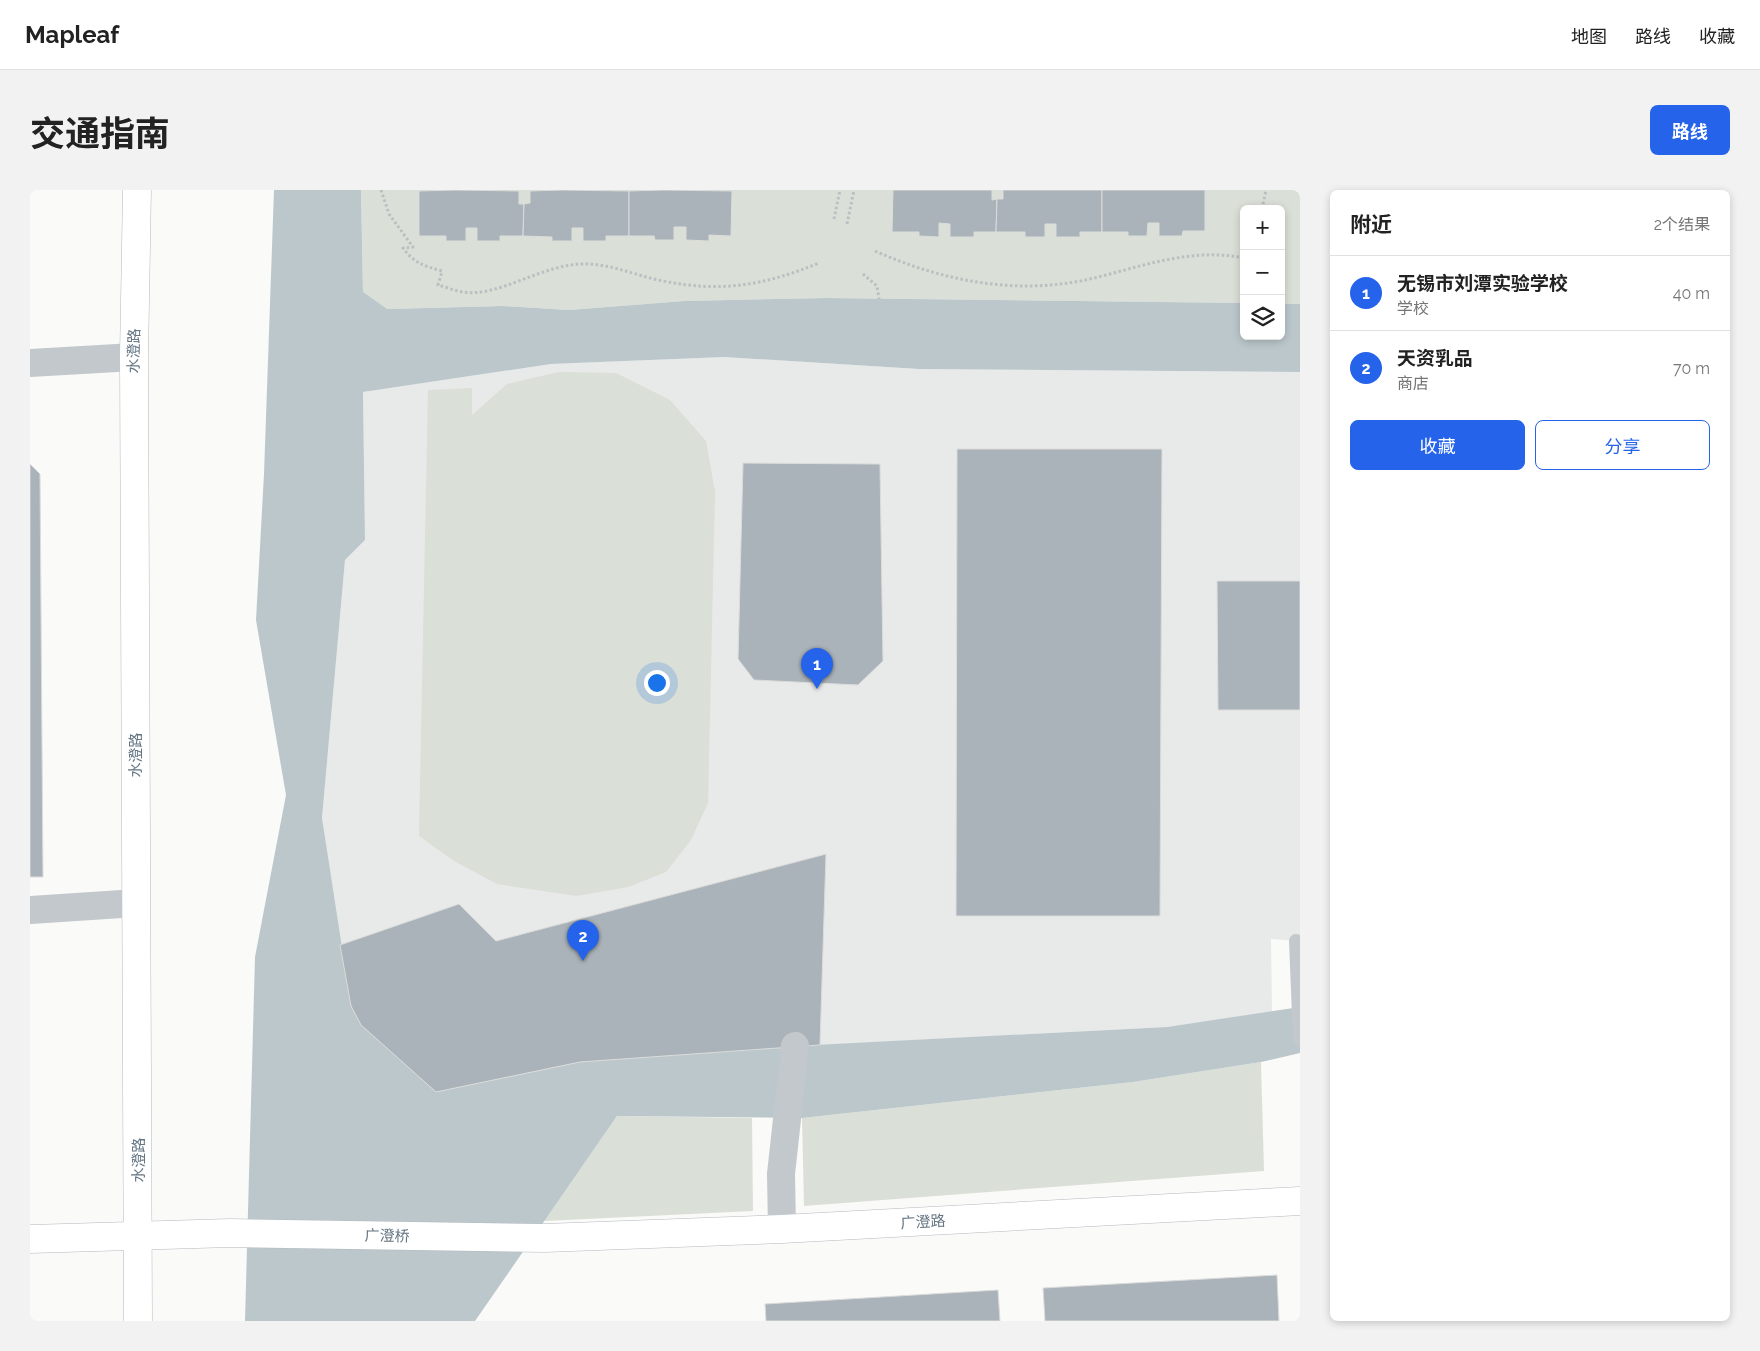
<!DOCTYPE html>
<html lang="zh">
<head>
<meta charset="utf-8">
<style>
  body { margin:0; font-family:Raleway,"Noto Sans SC",sans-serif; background:#f2f2f2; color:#222 }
  .controls { position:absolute; right:15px; top:15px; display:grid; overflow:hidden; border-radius:8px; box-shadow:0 2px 8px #0003 }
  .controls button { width:45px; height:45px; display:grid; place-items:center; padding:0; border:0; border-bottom:1px solid #e0e0e0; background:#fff; color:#222; font:25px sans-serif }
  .you { position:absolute; left:626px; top:492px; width:18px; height:18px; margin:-12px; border:4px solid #fff; border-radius:50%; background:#1a73e8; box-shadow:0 0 0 8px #1a73e833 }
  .badge { display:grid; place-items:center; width:32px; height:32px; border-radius:50%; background:#2563eb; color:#fff; font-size:16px; font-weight:700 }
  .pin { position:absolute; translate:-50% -41px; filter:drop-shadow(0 1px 2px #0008) }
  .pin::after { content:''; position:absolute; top:26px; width:18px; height:15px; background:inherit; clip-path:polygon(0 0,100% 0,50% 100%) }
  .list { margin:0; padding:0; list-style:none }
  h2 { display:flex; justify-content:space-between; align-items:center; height:65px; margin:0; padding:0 20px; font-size:21px }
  h2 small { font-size:16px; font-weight:400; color:#767676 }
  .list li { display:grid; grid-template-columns:32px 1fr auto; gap:15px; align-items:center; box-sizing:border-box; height:75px; padding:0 20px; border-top:1px solid #e0e0e0 }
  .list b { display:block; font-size:19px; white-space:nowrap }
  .list p { margin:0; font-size:16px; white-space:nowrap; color:#767676 }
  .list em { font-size:16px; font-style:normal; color:#767676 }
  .actions { display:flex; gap:10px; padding:15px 20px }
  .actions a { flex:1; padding:11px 0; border:1px solid #2563eb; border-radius:8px; text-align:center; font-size:18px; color:#2563eb }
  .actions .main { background:#2563eb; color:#fff }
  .icon { flex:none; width:28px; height:28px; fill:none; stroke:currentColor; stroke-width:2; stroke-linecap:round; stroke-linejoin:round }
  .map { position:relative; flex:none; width:1270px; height:1131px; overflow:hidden; border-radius:8px }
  header { display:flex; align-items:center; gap:30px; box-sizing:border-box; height:70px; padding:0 25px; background:#fff; border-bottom:1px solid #e0e0e0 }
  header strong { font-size:24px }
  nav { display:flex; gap:28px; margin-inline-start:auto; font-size:18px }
  .intro { display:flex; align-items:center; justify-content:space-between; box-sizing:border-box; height:120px; padding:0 30px }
  h1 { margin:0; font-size:35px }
  .button { padding:12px 22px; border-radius:8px; background:#2563eb; color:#fff; font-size:18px; font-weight:700 }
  main { display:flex; gap:30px; padding:0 30px }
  aside { flex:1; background:#fff; border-radius:8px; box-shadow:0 2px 8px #0003 }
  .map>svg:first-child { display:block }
  .built { fill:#e8e9e9 }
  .green { fill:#dadfd7 }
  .water { fill:#bbc7cb }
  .building { fill:#aab3b9; stroke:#dcdcda }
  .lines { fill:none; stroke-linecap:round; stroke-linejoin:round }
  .secondary-casing { stroke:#b3babf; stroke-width:29 }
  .path { stroke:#bbbfc2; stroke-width:3; stroke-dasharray:2.5 2.5; stroke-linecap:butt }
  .lane { stroke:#c3c8cc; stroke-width:14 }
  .street { stroke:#c3c8cc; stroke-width:28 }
  .secondary { stroke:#fff; stroke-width:28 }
  .labels { text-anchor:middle; stroke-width:5; stroke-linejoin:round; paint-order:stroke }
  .street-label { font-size:15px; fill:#657683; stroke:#fff }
</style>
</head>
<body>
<header>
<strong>Mapleaf</strong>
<nav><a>地图</a><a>路线</a><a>收藏</a></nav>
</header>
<div class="intro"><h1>交通指南</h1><a class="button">路线</a></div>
<main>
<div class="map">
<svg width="1270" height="1131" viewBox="0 0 1270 1131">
  <rect width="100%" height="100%" fill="#fafaf8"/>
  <path class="built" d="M694,167L889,179L1270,182V751L1241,749L1242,822L1137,837L790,855L795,664L466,751L429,714L310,755L292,628L315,370L335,350L333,202L521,174Z"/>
  <g class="green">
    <path d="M331,0H1270V114H1251V19H1214V113L796,108L654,111L539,120L472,116L356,119L333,103Z"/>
    <path d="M529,182L586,183L640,210L676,251L685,302L678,613L661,650L636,682L598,697L546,706L467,694L424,671L389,646L398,200L442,198V225L477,194Z"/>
    <path d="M1231,872L1234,981L774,1016L772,928L1103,892Z"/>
    <path d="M587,926L722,928L723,1021L514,1031Z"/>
  </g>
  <path class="water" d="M244,0H331L333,102L357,119L472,116L539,120L654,111L796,108L1214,113V146H1251V114H1270V182L889,179L694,167L521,174L333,202L335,350L315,370L292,628L321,816L331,835L406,902L550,872L765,856L1137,837L1270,817V863L1231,872L1103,892L772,928L587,926L445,1131H215L225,767L256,605L226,430L234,284Z"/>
  <g class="building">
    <path d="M426,0L489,1V14H494L493,46H470V51H447V38H436V51H416V46H389V1Z"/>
    <path d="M532,0L599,1V46H576V51H553V38H542V51H522V47L493,46L494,14L500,13V1Z"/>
    <path d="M634,0L702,1L701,46L679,45V51L656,50V37H644V50H625L624,46H599V1Z"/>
    <path d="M863,0H962V10L967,9L966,42H944V47H920V34L909,33V47L889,46V42H862Z"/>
    <path d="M973,0H1072V42H1050V47H1026V34H1015V47H995V42H966L967,9H973Z"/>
    <path d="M1072,0H1175V41H1153L1152,46H1129V33H1118L1117,46H1098V42H1072Z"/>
    <path d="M927,259H1132L1130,726H926Z"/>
    <path d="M713,273L850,274L853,471L828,495L724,490L708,469Z"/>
    <path d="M0,274L10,284L13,687H0Z"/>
    <path d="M1187,391H1270V520H1188Z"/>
    <path d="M796,664L790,855L550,872L406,902L331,835L321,816L310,755L429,714L466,751Z"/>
    <path d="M1247,1085L1249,1131H1015L1013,1098Z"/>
    <path d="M968,1100L970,1131H736L735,1114Z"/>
  </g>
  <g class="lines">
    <defs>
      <g id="secondary">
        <path d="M107,0L104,167L108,1131"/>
        <path d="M0,1049L200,1043L515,1048L752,1039L1270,1011"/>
      </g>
    </defs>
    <use href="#secondary" class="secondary-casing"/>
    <g class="path">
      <path d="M351,0L359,24L383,57L373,58C384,73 394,76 412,81L408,95C416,97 425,101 433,102C468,108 514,73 555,74C582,74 607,86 633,91C692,103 735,95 789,73"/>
      <path d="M1232,19L1236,0"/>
      <path d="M804,29L810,0"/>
      <path d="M817,34L824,0"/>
      <path d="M845,61C917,93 995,107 1072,86C1119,74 1164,58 1214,68"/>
      <path d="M833,84L847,96L849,109"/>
    </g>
    <path class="lane" d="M1266,751L1270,850"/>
    <g class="street">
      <path d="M0,173L104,167"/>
      <path d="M0,720L107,713"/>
      <path d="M752,1039L751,984L765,856"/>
    </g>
    <use href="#secondary" class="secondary"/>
  </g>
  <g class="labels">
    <g class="street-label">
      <text transform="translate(104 161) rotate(-89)" y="5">水澄路</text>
      <text transform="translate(106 565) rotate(-90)" y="5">水澄路</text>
      <text transform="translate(109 970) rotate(-90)" y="5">水澄路</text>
      <text transform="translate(893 1032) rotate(-3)" y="5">广澄路</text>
      <text transform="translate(357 1046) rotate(1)" y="5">广澄桥</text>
    </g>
  </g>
</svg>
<div class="controls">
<button>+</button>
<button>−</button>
<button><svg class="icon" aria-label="layers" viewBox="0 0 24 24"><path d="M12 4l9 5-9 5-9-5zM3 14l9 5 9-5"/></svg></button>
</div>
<div class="you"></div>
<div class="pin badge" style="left:787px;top:499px">1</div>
<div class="pin badge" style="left:553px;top:771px">2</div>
</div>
<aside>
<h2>附近<small>2个结果</small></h2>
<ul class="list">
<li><span class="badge">1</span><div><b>无锡市刘潭实验学校</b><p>学校</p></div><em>40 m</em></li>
<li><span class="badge">2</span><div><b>天资乳品</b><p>商店</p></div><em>70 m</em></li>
</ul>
<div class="actions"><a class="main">收藏</a><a>分享</a></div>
</aside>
</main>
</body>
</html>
